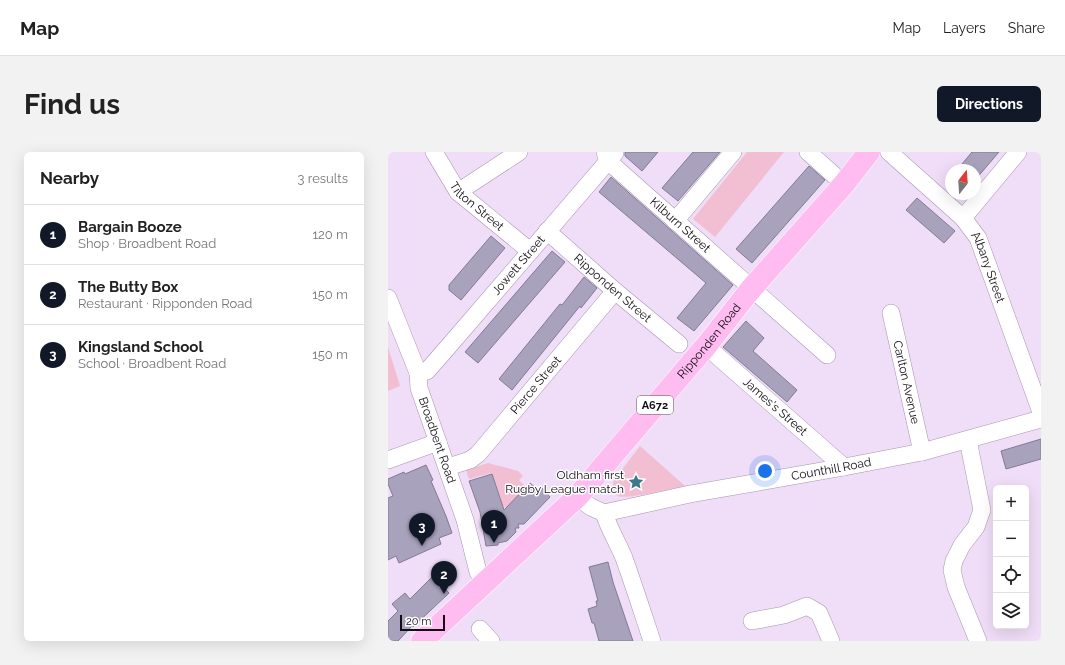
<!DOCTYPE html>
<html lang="en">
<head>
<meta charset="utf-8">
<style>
  body { margin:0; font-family:Raleway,sans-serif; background:#f2f2f2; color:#222 }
  .controls { position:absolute; right:12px; bottom:12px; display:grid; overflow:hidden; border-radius:6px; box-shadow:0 4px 16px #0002 }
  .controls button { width:36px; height:36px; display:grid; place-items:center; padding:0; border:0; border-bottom:1px solid #e0e0e0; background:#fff; color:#222; font:20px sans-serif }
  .compass { position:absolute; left:557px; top:12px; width:36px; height:36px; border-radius:50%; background:#fff; box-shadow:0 4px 16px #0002; rotate:17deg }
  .scale { position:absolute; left:12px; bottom:10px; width:45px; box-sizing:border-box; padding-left:4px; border:2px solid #130c15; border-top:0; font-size:11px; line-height:14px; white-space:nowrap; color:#130c15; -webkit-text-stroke:3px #fff; paint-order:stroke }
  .you { position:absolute; left:377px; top:319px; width:14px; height:14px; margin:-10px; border:3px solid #fff; border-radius:50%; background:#1a73e8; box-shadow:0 0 0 6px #1a73e833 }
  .badge { display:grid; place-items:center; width:26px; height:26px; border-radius:50%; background:#111827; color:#fff; font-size:13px; font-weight:700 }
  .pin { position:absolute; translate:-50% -33px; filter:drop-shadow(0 1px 2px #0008) }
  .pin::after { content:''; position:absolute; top:21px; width:14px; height:12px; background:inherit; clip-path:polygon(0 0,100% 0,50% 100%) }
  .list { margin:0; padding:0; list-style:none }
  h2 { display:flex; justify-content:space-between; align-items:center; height:52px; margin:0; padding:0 16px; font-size:17px }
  h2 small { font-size:13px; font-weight:400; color:#767676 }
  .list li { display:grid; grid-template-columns:26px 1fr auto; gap:12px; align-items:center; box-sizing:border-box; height:60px; padding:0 16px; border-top:1px solid #e0e0e0 }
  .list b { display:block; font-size:15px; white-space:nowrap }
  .list p { margin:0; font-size:13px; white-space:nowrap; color:#767676 }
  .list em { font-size:13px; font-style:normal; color:#767676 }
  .icon { flex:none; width:22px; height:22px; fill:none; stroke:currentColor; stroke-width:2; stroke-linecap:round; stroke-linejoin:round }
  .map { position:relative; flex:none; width:653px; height:489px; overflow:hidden; border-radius:6px }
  header { display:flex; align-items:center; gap:24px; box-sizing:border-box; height:56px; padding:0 20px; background:#fff; border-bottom:1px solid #e0e0e0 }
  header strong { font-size:19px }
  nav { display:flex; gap:22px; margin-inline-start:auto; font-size:14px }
  .intro { display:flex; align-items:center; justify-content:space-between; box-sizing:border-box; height:96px; padding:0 24px }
  h1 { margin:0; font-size:28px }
  .button { padding:10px 18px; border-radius:6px; background:#111827; color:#fff; font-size:14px; font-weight:700 }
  main { display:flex; gap:24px; padding:0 24px }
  aside { flex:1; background:#fff; border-radius:6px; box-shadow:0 4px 16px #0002 }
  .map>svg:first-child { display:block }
  .green { fill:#f2bed2 }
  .building { fill:#a9a2bd; stroke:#827b95 }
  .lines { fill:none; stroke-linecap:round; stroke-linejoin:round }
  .minor-casing { stroke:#a796ae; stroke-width:18 }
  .primary-casing { stroke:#fff; stroke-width:23 }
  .minor { stroke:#fff; stroke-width:17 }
  .primary { stroke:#febcf1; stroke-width:22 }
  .labels { text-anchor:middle; stroke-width:3; stroke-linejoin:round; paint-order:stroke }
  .shield { fill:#fff; stroke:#5a555b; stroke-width:1 }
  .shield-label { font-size:11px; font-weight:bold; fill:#130c15 }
  .street-label { font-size:12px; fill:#130c15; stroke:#fff }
  .poi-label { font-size:12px; fill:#130c15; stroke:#fff; text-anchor:end }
</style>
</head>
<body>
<header>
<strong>Map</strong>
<nav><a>Map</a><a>Layers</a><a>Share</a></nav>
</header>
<div class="intro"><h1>Find us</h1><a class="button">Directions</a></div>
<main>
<aside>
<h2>Nearby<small>3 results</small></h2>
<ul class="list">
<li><span class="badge">1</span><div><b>Bargain Booze</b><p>Shop · Broadbent Road</p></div><em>120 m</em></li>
<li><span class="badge">2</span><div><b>The Butty Box</b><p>Restaurant · Ripponden Road</p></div><em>150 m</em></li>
<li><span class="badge">3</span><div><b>Kingsland School</b><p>School · Broadbent Road</p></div><em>150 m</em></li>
</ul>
</aside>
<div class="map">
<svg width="653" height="489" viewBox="0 0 653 489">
  <rect width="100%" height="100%" fill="#f0ddf7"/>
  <g class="green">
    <path d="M359,0H396L327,85L305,67Z"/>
    <path d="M0,195L12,234L0,239Z"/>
    <path d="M252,294L297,334C286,336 238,348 230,344C224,341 224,333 226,328Z"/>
    <path d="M100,311L130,319L135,324L131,328L138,335L131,353L107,357L105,349L113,347L103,321L81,327L78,318Z"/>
  </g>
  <g class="building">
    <path d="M237,0H270L254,19L237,4Z"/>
    <path d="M305,0H332L290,49L274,36Z"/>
    <path d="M584,0H611L587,28V18H569Z"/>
    <path d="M421,14L437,28L364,111L348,97Z"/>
    <path d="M223,25L345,133L306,179L289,166L318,131L211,40Z"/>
    <path d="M529,46L567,79L556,91L518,58Z"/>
    <path d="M103,84L117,96L73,148L61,138V133Z"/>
    <path d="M164,99L177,110L90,211L77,200Z"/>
    <path d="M196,125L209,136L193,156L192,154L124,238L111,227L172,152L174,153Z"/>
    <path d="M358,169L376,186L365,199L409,238L399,250L335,195Z"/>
    <path d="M653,287V307L618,317L613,299Z"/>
    <path d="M38,313L45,328L43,329L58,364L64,381L51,386L53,392L11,411L8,404L0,408V346L5,344L0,332V327L16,320L17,322Z"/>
    <path d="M104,322L116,358L142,331L150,338L153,335L162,345L136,372H130L131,376H127L128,380L119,389L110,391V393L98,394L92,360L81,329Z"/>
    <path d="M220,410L225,430L245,489H211L206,471H204L200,457L209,454L208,449H210L201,415Z"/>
    <path d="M45,424L61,441L25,475L24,474L10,489H0V469L10,459L4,452L17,441L22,447Z"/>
  </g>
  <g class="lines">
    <defs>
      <g id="minor">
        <path id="s1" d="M46,0L70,40L142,99"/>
        <path id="s2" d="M217,0L220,9L439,203"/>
        <path d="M420,0L456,32"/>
        <path id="s3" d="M501,0L575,66L590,86L653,260"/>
        <path d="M70,40L131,0"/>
        <path d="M575,66L630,0"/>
        <path d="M287,69L345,0"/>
        <path id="s4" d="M159,79L227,139L291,192"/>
        <path id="s5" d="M0,146L30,221L31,236L77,368L90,420L98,429"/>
        <path id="s6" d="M503,161L534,300"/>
        <path id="s7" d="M318,194L456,315"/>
        <path id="s8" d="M30,221L39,219L60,195L227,1"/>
        <path d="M580,288L594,358L588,375L574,393L566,409L564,418L568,435L590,489"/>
        <path d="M0,308L50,290"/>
        <path id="s9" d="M60,315L82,308L90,302L227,139"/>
        <path id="s10" d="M189,345L203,355L216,361L302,342L456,315L534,300L653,267"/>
        <path d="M216,361C221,377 230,391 236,406C246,434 255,462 264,489"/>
        <path d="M364,469L396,463L419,454L431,461L443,489"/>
        <path d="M92,477L103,489"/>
      </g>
      <g id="primary">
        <path id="s11" d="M34,489L189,345L318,194L363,137L456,32L481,0"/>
      </g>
    </defs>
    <use href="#minor" class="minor-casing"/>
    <use href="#primary" class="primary-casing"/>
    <use href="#minor" class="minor"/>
    <use href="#primary" class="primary"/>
  </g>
  <defs>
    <symbol id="sight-bare" viewBox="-9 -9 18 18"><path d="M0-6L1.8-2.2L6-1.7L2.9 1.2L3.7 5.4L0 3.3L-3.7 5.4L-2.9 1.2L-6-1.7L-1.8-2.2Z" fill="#3b798e" stroke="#fff" stroke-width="2.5" paint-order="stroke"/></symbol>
  </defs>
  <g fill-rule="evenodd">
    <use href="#sight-bare" x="237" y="319" width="22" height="22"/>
  </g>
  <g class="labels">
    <rect class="shield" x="249" y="244" width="36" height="18" rx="3"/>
    <g class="shield-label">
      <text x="267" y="257">A672</text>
    </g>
    <g class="street-label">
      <text dy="4" stroke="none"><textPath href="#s1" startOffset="70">Tilton Street</textPath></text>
      <text dy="4" stroke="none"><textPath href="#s2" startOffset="106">Kilburn Street</textPath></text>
      <text dy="4" stroke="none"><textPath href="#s8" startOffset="149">Jowett Street</textPath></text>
      <text dy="4" stroke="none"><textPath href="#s3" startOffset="155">Albany Street</textPath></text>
      <text dy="4" stroke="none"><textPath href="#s4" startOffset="87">Ripponden Street</textPath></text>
      <text dy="4" stroke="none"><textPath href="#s11" startOffset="416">Ripponden Road</textPath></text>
      <text dy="4" stroke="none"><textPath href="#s6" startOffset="71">Carlton Avenue</textPath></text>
      <text dy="4" stroke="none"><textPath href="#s9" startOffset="123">Pierce Street</textPath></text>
      <text dy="4" stroke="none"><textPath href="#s7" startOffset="92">James's Street</textPath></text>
      <text dy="4" stroke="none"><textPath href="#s5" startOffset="151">Broadbent Road</textPath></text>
      <text dy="4" stroke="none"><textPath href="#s10" startOffset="263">Counthill Road</textPath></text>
    </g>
    <g class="poi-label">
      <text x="236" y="327">Oldham first<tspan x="236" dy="14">Rugby League match</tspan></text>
    </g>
  </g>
</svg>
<div class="controls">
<button>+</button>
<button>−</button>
<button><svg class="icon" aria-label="locate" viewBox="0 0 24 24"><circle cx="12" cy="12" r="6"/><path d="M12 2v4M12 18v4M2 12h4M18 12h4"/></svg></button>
<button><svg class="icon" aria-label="layers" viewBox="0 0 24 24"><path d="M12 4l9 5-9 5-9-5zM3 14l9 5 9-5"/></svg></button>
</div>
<svg class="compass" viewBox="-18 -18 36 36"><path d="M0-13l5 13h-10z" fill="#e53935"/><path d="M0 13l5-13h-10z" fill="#767676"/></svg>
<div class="scale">20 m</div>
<div class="you"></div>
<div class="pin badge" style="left:106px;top:391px">1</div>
<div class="pin badge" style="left:56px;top:442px">2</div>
<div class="pin badge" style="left:34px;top:394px">3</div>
</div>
</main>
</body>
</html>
